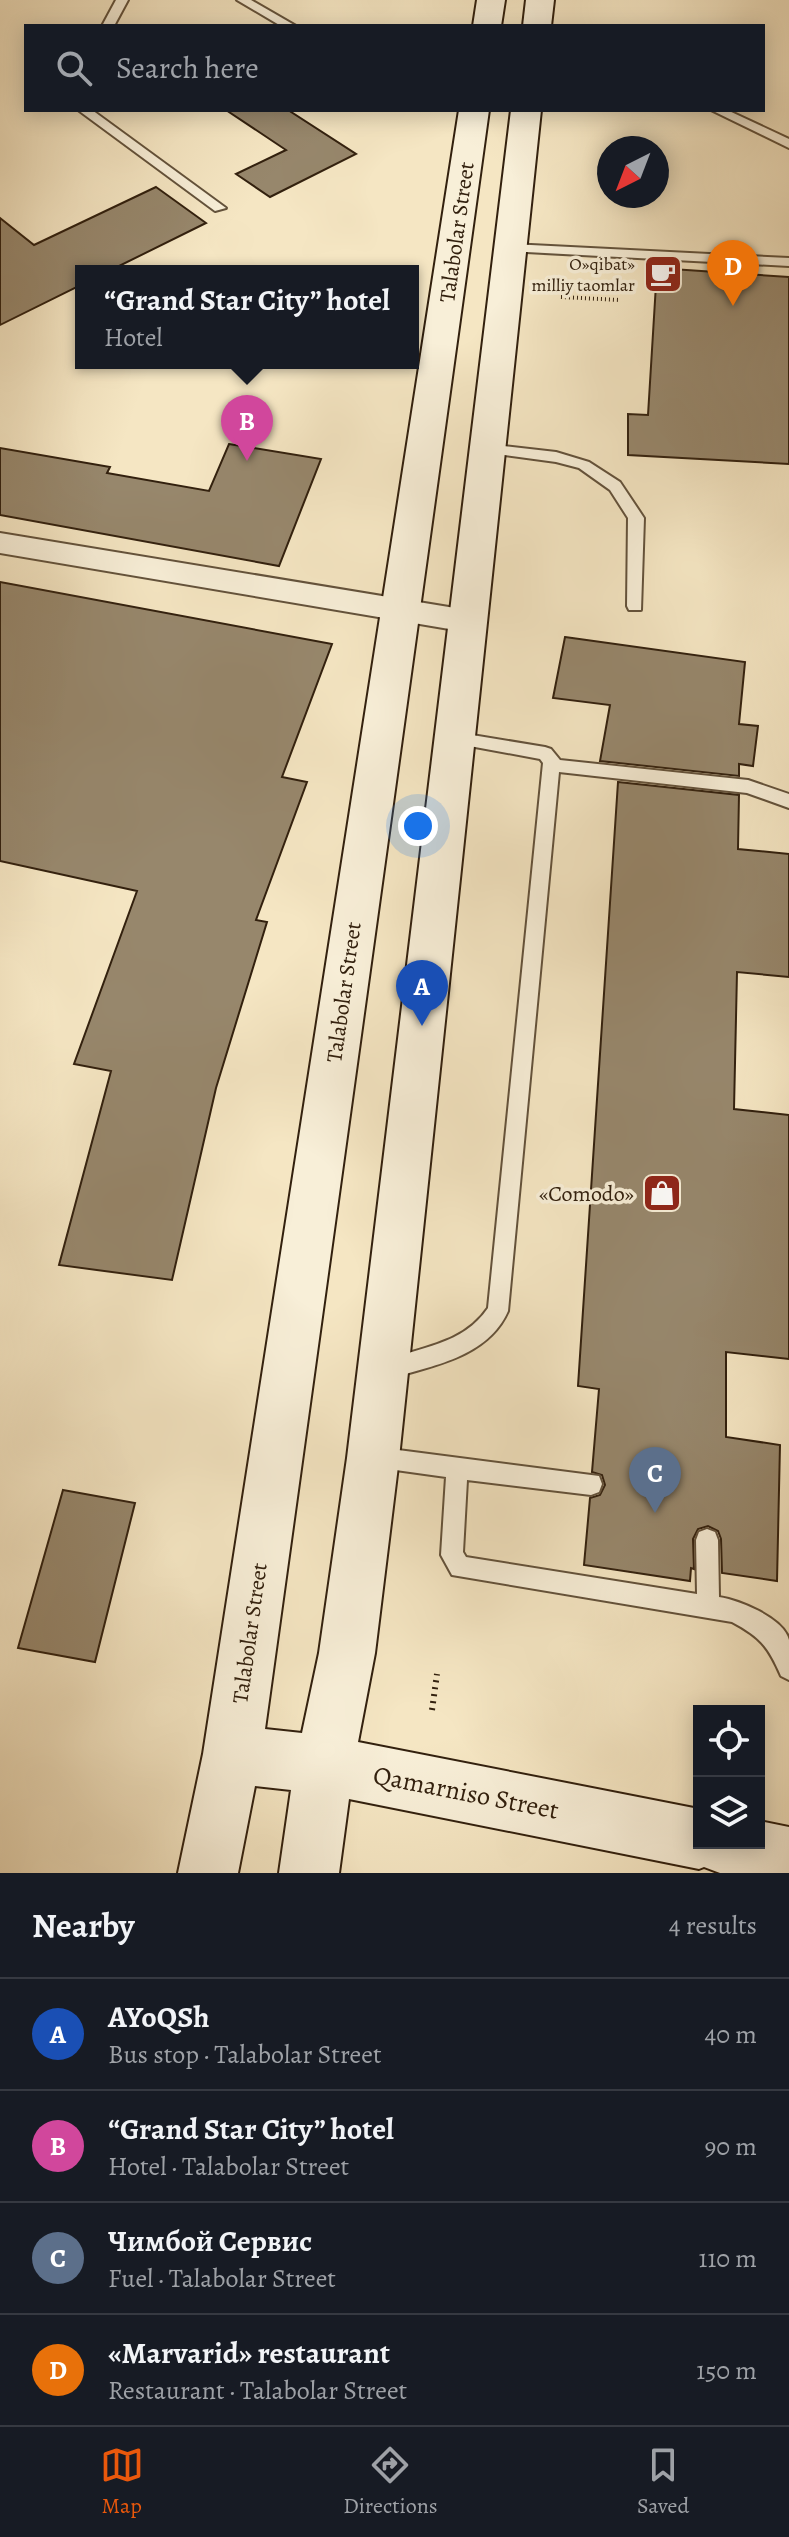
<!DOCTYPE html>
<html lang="en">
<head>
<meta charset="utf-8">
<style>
  body { margin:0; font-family:Alegreya,serif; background:#242831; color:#f1f3f6 }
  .controls { position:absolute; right:24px; bottom:24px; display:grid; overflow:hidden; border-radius:0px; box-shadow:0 4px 20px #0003 }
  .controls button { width:72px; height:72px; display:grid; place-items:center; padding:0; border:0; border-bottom:2px solid #363941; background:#171b24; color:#f1f3f6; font:40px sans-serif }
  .compass { position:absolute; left:597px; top:136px; width:72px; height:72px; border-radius:50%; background:#171b24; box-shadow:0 4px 20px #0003; rotate:222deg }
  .you { position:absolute; left:418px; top:826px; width:28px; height:28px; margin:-20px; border:6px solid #fff; border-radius:50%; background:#1a73e8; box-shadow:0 0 0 12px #1a73e833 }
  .badge { display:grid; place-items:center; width:52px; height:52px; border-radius:50%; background:#ea580c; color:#fff; font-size:26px; font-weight:700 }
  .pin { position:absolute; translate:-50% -66px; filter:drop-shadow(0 2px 4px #0008) }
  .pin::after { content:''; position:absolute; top:42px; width:28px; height:24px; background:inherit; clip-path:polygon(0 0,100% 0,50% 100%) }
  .popup { position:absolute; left:75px; top:265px; width:344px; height:104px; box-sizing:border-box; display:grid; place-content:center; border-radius:0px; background:#171b24; filter:drop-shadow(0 2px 6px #0005); font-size:26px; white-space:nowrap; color:#9ea1a6 }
  .popup b { font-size:30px; color:#f1f3f6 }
  .popup::after { content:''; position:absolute; left:50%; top:100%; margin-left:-16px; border:16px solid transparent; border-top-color:#171b24 }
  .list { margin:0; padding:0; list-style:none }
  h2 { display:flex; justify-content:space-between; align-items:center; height:104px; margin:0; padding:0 32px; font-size:34px }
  h2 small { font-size:26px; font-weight:400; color:#9ea1a6 }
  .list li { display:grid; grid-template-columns:52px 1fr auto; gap:24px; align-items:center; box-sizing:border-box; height:112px; padding:0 32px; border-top:2px solid #363941 }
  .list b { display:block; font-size:30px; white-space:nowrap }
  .list p { margin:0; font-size:26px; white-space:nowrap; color:#9ea1a6 }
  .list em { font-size:26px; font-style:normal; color:#9ea1a6 }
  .icon { flex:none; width:44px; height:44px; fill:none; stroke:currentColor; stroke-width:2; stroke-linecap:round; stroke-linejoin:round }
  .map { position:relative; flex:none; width:789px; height:1873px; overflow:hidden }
  .search { position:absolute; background:#171b24; box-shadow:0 4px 20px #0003; left:24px; right:24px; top:24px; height:88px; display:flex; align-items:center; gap:20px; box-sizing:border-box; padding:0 28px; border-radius:0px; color:#9ea1a6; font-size:30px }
  .sheet { height:552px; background:#171b24 }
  nav { display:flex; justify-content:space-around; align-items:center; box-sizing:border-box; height:112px; border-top:2px solid #363941; background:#171b24; font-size:22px; color:#9ea1a6 }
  nav a { display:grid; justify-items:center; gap:4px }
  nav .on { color:#ea580c }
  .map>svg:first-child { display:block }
  .building { fill:#97876c; stroke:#32200e; stroke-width:2 }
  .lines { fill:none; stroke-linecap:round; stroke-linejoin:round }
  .lane-casing { stroke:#63523b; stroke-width:4 }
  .street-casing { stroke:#63523b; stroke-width:4 }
  .secondary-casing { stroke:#32200e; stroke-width:4 }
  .path-far1 { stroke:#32200e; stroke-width:4; stroke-dasharray:1 3; stroke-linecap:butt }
  .path { stroke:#32200e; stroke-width:6; stroke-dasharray:2 5; stroke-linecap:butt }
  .lane { fill:#f8efd8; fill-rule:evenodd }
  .street { fill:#f8efd8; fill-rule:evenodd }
  .secondary { fill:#f8efd8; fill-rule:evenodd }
  .labels { text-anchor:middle; stroke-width:7; stroke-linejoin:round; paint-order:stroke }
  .far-poi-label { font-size:18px; fill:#32200e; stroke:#f8efd8; text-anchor:end }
  .street-label { font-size:22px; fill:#32200e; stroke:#f8efd8 }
  .poi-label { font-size:22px; fill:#32200e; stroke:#f8efd8; text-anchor:end }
  .near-street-label { font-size:26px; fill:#32200e; stroke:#f8efd8 }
</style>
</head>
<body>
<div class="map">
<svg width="789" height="1873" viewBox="0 0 789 1873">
  <rect width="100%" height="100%" fill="#f5e6c3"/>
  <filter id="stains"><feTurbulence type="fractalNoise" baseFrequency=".0025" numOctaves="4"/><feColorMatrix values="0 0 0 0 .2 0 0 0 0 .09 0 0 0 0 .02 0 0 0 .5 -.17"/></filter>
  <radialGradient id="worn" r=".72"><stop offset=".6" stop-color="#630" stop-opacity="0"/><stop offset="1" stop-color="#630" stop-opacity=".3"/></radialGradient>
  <g class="building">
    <path d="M226,110H288L356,154L270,197L236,174L286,150Z"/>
    <path d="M156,187L206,223L109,271H81V285L0,325V218L34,245Z"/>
    <path d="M657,268L789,277V464L628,455V414L648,415Z"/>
    <path d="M229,444L321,459L279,566L0,515V448L110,467L107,473L209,491Z"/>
    <path d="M0,582L332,644L282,777L307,782L256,920L267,922L216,1088L172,1280L59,1265L111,1071L74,1064L137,891L0,861Z"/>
    <path d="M565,637L745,662L739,724L758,726L753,766L739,764V776L600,761L610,705L553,698Z"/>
    <path d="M618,782L739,795L738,849L789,854V977L737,972L734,1109L789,1115V1359L726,1352V1437L780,1445L777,1581L722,1573L721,1539L718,1531L708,1526L698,1529L693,1539L694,1569L691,1568L690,1581L584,1565L590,1498L600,1495L605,1485L602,1475L592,1472L599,1389L578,1386Z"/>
    <path d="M63,1490L135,1503L95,1662L18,1648Z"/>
  </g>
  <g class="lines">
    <defs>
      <g id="lane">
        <path d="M116,0H128L114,26H102Z"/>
        <path d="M237,0H251L296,26H281Z"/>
        <path d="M78,110H92L226,208L215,211Z"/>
        <path d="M711,110H727L789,139V148Z"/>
        <path d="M511,244L789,258V266L506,251L504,248Z"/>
        <path d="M487,444L556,452L589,462L620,482L644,518L641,610H629L627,606L628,518L610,490L579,468L556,462L482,452V446Z"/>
        <path d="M454,732L545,747L551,749L560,760L748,780L789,794V808L747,793L559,772L508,1311C488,1357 432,1366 388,1379L381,1376L377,1369L381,1362C419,1347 463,1345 488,1308L543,763L540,759L448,742L446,738L448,734Z"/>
        <path d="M375,1447L599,1476L602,1484L599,1492L591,1495L467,1480L463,1552L466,1557L697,1594L696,1540L699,1532L707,1529L715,1532L718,1540L719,1597C739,1600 784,1618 789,1640C789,1652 789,1668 789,1680L781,1676C768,1646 760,1637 732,1622L452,1575L441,1555L446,1477L367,1466L364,1458L367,1450Z"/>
      </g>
      <path id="street" d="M0,533L467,610L478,613L482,621L478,629L467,632L0,553Z"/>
      <g id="secondary">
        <path d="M477,0H505L501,26H473Z"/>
        <path d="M526,0H554L551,26H523Z"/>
        <path d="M459,110H489L265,1729L302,1733L319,1653L347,1458L511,110H541L399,1458L375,1653L358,1742L699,1809V1843H759V1821L789,1827V1873H720L704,1867L699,1869L349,1799L339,1873H279L291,1790L255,1786L238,1873H178L203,1754Z"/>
      </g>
    </defs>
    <use href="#lane" class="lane-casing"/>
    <use href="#street" class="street-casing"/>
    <use href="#secondary" class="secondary-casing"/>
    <path class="path-far1" d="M561,297L620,300"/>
    <path class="path" d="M432,1710L437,1674"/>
    <use href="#lane" class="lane"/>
    <use href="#street" class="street"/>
    <use href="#secondary" class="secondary"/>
  </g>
  <defs>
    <symbol id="cafe-square" viewBox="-11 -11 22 22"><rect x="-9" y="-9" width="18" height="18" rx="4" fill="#8f2418" stroke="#f8efd8"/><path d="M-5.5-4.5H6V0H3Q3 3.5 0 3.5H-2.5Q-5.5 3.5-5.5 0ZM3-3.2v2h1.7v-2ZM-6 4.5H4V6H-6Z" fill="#fff"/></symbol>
    <symbol id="shop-square" viewBox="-11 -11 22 22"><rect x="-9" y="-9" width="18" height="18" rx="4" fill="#8f2418" stroke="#f8efd8"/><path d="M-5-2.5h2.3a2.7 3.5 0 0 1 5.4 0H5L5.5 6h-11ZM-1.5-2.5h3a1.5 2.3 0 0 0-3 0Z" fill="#fff"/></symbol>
  </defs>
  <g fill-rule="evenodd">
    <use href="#cafe-square" x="641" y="252" width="44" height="44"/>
    <use href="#shop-square" x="640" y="1171" width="44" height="44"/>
  </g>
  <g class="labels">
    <g class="far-poi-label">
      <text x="635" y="270">O»qibat»<tspan x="635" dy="21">milliy taomlar</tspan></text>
    </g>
    <g class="street-label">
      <text transform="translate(456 232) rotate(-82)" y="8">Talabolar Street</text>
      <text transform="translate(343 992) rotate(-82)" y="8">Talabolar Street</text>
      <text transform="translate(249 1633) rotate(-82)" y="8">Talabolar Street</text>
    </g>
    <g class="poi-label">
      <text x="634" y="1201">«Comodo»</text>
    </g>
    <g class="near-street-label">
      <text transform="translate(466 1792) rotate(11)" y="9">Qamarniso Street</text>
    </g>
  </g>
  <rect width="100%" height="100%" filter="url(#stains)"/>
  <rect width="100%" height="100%" fill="url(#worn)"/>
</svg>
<div class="controls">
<button><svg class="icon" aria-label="locate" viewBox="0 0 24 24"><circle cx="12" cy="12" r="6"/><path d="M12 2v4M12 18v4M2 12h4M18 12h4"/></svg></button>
<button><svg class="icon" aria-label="layers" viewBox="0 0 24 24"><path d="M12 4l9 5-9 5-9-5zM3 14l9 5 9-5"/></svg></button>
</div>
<svg class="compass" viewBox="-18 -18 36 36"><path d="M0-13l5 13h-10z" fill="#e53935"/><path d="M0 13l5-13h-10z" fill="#9ea1a6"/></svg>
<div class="you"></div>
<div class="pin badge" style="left:422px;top:1026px;background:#1a4fb4">A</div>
<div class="pin badge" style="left:247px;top:461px;background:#d1479c">B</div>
<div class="popup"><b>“Grand Star City” hotel</b>Hotel</div>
<div class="pin badge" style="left:655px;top:1513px;background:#5c6f8a">C</div>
<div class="pin badge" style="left:733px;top:306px;background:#e8710a">D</div>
<div class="search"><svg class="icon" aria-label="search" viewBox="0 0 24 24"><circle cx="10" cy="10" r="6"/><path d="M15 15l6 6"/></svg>Search here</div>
</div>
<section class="sheet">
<h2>Nearby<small>4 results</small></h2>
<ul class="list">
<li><span class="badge" style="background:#1a4fb4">A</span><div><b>AYoQSh</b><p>Bus stop · Talabolar Street</p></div><em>40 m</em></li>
<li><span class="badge" style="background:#d1479c">B</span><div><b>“Grand Star City” hotel</b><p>Hotel · Talabolar Street</p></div><em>90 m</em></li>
<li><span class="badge" style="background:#5c6f8a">C</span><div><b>Чимбой Сервис</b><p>Fuel · Talabolar Street</p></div><em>110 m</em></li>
<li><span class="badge" style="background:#e8710a">D</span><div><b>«Marvarid» restaurant</b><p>Restaurant · Talabolar Street</p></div><em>150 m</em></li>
</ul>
</section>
<nav>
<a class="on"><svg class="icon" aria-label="map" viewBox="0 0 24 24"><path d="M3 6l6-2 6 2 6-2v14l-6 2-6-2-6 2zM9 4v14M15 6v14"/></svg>Map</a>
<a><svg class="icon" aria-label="directions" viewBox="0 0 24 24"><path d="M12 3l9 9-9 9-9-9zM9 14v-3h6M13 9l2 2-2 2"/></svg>Directions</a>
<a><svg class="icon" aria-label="saved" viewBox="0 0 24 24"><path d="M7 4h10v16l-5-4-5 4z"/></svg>Saved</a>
</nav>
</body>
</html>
